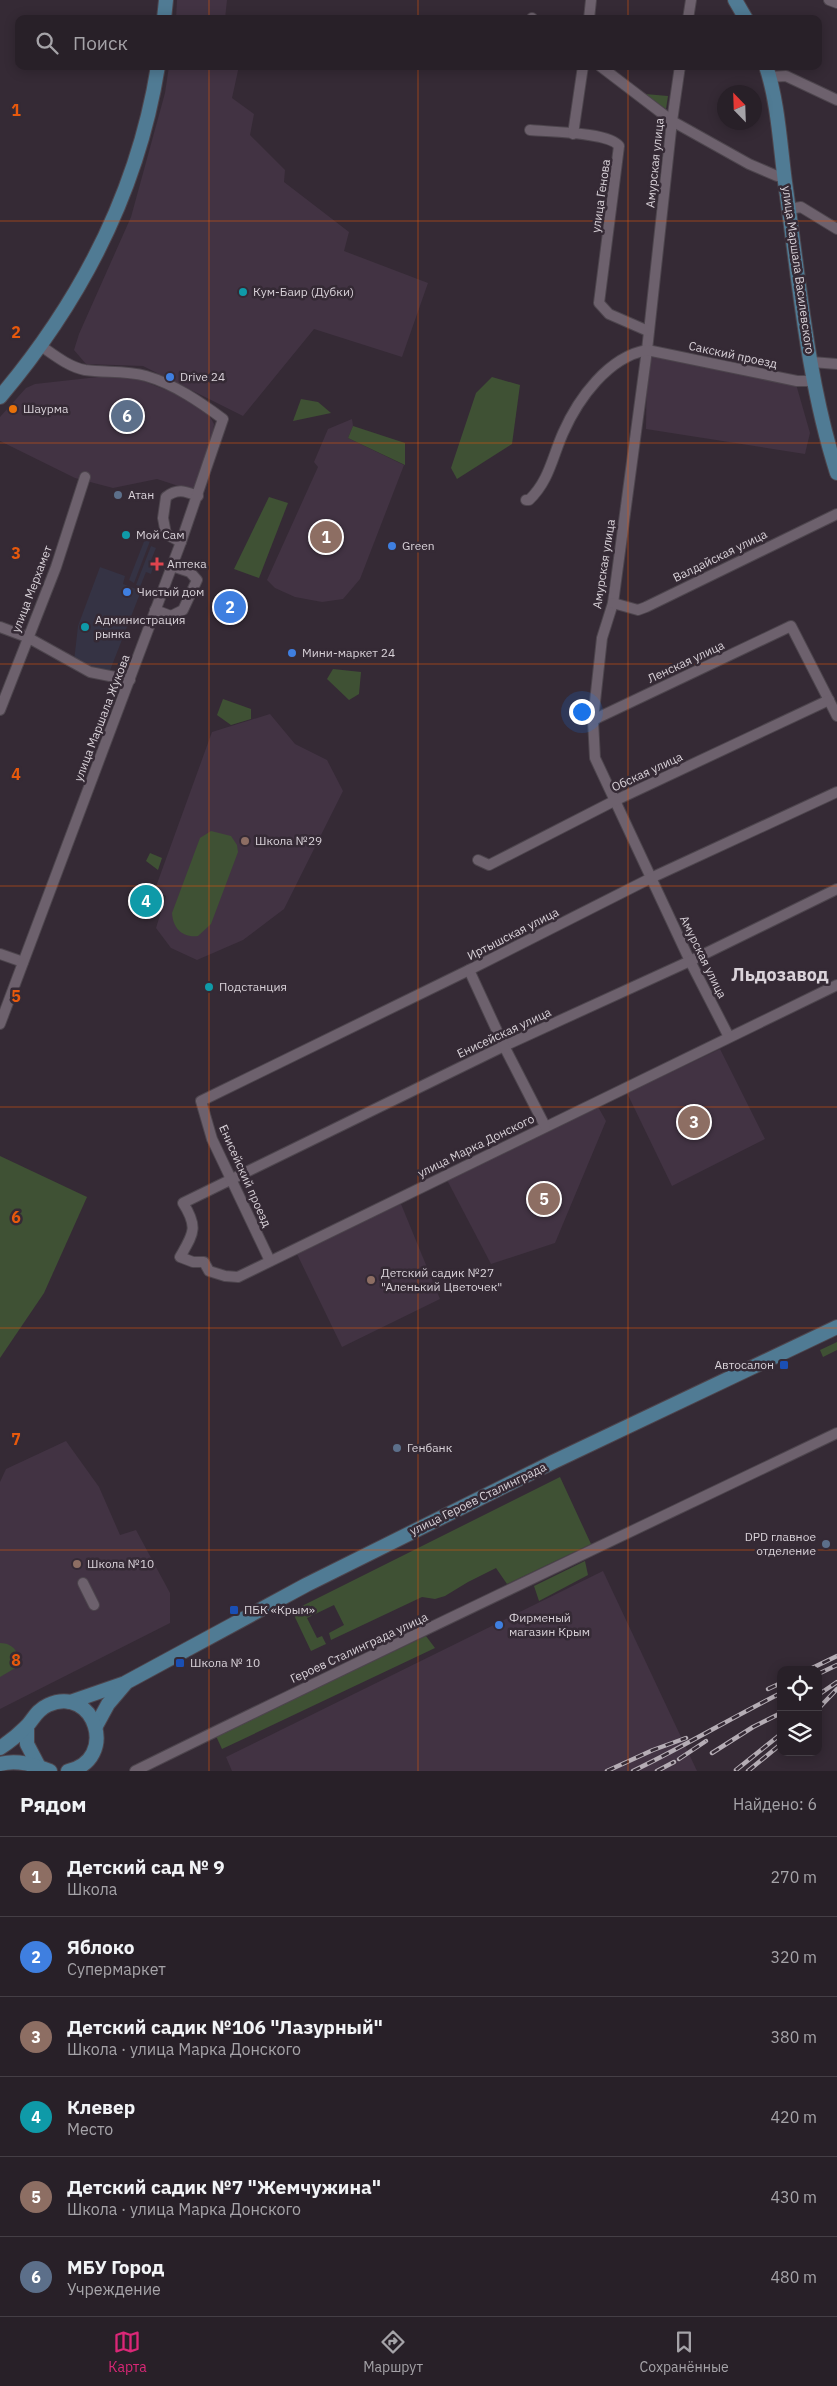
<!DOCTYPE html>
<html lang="ru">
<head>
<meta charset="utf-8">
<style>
  body { margin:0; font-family:"IBM Plex Sans",sans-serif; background:#342d34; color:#f1f3f6 }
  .controls { position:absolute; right:15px; bottom:15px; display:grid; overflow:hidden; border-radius:10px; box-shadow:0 2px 12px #0003 }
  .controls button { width:45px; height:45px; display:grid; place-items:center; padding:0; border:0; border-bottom:1px solid #443e45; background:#282028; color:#f1f3f6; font:25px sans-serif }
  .compass { position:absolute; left:717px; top:85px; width:45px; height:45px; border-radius:50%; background:#282028; box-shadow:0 2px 12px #0003; rotate:337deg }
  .you { position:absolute; left:581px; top:711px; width:18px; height:18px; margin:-12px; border:4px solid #fff; border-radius:50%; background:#1a73e8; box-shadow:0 0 0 8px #1a73e833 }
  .badge { display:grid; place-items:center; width:32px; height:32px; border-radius:50%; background:#db2777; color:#fff; font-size:16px; font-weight:700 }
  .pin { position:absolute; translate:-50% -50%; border:2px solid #fff; box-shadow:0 1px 5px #0006 }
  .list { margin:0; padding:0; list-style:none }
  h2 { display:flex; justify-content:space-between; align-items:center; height:65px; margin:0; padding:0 20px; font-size:21px }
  h2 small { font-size:16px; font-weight:400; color:#a5a3a8 }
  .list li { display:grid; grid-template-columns:32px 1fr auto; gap:15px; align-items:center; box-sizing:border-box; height:80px; padding:0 20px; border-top:1px solid #443e45 }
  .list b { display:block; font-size:19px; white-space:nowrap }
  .list p { margin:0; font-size:16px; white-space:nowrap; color:#a5a3a8 }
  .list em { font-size:16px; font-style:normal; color:#a5a3a8 }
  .icon { flex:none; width:28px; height:28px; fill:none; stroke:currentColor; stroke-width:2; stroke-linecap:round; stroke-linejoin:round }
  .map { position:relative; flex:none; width:837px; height:1771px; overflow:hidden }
  .search { position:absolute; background:#282028; box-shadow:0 2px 12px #0003; left:15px; right:15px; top:15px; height:55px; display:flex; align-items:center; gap:12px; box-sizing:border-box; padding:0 18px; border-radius:10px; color:#a5a3a8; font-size:19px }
  .sheet { height:545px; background:#282028 }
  nav { display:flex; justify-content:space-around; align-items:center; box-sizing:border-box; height:70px; border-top:1px solid #443e45; background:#282028; font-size:14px; color:#a5a3a8 }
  nav a { display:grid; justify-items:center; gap:2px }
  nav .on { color:#db2777 }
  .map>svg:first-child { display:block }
  .commercial { fill:#353344 }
  .built { fill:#423343 }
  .green { fill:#3f5134 }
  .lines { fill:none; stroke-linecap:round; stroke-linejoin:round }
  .minor-casing { stroke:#4d454d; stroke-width:12 }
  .major-casing { stroke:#4d454d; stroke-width:16 }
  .minor { stroke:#6d616d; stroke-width:10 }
  .major { stroke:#507b94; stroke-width:14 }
  .rail-casing { stroke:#b5adb5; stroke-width:4.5 }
  .rail { stroke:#352a35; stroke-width:2.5; stroke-dasharray:8; stroke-linecap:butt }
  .grid { fill:none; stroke:#e8590c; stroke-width:1; stroke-opacity:0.55 }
  .culture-dot { fill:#0f9aa8; stroke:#352a35; stroke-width:2 }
  .shop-dot { fill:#3f7fe0; stroke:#352a35; stroke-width:2 }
  .food-dot { fill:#e8710a; stroke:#352a35; stroke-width:2 }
  .service-dot { fill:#5c6f8a; stroke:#352a35; stroke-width:2 }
  .health-dot { fill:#e0444e; stroke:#352a35; stroke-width:2 }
  .education-dot { fill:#8d6e63; stroke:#352a35; stroke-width:2 }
  .transit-dot { fill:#1a4fb4; stroke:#352a35; stroke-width:2 }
  .labels { text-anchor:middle; stroke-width:5; stroke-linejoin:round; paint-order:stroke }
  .street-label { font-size:12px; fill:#d9d2d9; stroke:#352a35 }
  .poi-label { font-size:12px; fill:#d9d2d9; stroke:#352a35; text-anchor:start }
  .district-label { font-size:18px; font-weight:bold; fill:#d9d2d9; stroke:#352a35 }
  .grid-label { font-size:16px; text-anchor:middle; font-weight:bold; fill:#e8590c; stroke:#352a35; stroke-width:5; stroke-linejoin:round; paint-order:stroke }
</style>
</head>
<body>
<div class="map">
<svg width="837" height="1771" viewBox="0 0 837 1771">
  <rect width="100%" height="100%" fill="#352a35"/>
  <g class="commercial">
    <path d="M145,539L150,541L134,583L129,580Z"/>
    <path d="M151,546L156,548L149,565L153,567L151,574L146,572L140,587L136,585Z"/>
    <path d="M100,567L125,576L123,584L141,591L109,673L74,661L78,626Z"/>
  </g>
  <g class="built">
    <path d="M177,0H227L225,19H176Z"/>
    <path d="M169,66H239L232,98L254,114L250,135L285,170L284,182L349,232L344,251L428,283L402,357L314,329L243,416L143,366L86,364L74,350L79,334L131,217L165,93Z"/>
    <path d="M649,355L796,384L810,433L805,454L646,429L647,362Z"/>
    <path d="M125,374L179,395L209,415L214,424L213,433L194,491L157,479L113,488L75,478L0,441V417L26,388L35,384Z"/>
    <path d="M352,419L353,426L348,438L404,465L360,579L343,599L322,602L295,597L275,588L267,580L318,467L314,462L328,429Z"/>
    <path d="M270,714L295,744L327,760L343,791L284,909L243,940L197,960L171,948L156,928L166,896L154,892L212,732Z"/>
    <path d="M720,1049L765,1139L672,1186L627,1093Z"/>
    <path d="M597,1105L606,1121L555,1243L491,1264L447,1180Z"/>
    <path d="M401,1204L440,1299L342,1347L296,1252Z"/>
    <path d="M66,1441L99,1487L120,1535L136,1530L170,1593V1623L0,1709V1482L6,1469Z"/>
    <path d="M603,1571L697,1771H232L226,1757Z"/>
  </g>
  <g class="green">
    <path d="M645,94L668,96L666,109Z"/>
    <path d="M492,377L520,385L512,444L457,479L451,468L476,393Z"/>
    <path d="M301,399L318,402L331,413L293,421Z"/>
    <path d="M353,426L405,443V465L348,438Z"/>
    <path d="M269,497L288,503L259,578L234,569Z"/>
    <path d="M333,669L361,672L359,694L349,700L327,679Z"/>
    <path d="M223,699L251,709V719L231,725L217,715Z"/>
    <path d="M211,831L231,836L237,845L238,852L211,924L198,936C182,938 173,928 172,913L200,838Z"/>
    <path d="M150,853L162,858L158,870L146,861Z"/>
    <path d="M0,1156L87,1197L44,1293L0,1358Z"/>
    <path d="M837,1342V1350L823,1357L820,1350Z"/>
    <path d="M560,1477L591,1544L507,1584L496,1568L468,1582L445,1596L435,1599L422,1597L331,1640L329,1633L344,1625L334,1605L307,1618L317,1638L322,1636L326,1644L311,1651L292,1611Z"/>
    <path d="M585,1561L588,1575L539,1601L534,1586Z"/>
    <path d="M426,1636L435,1648L222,1749L216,1736Z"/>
    <path d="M0,1643C14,1643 21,1654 17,1667L0,1677Z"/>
  </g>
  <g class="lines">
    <defs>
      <g id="minor">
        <path d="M829,0L837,3"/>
        <path d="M532,18V19"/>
        <path d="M589,19L591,0"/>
        <path d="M688,19L691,0"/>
        <path d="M600,66L672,121L749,164L777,176L784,175"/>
        <path d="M680,66L672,121L647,350L613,603L602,638L593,720L595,758L690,961L729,1037"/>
        <path d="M769,77L786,76L837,100"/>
        <path d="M530,130C549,132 609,132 619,146L599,303L609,314L648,331"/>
        <path d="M573,134L583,66"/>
        <path d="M789,209L801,207L837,229"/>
        <path d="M812,362L837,364"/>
        <path d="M526,500H529C549,481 552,458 563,433C578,399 608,357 647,350L797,381H814"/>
        <path d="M181,542L166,534L163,518L166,497C177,488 185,491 198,496"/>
        <path d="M613,603L638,610L646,607L837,514"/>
        <path d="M155,610L171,616L183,610L197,580L190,572L172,566"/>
        <path d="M0,627L27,637L90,672L130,680"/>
        <path d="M0,710L56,567L85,477"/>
        <path d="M593,720L791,626L837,716"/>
        <path d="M478,860L489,865L614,801L829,700"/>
        <path d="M837,889L690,961L504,1046L183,1203C199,1228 193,1234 180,1257L193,1262H204L209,1271L225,1276L238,1277L837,985"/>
        <path d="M0,954L23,962"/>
        <path d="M469,970L504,1046L545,1126"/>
        <path d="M0,1024L181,542L223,419C200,402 174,384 146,376C125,370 105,373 85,370C69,367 54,355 41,346"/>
        <path d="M270,1261L212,1139L201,1101L469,970L653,877L837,792"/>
        <path d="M83,1583L94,1605"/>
        <path d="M135,1771C368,1656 603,1545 837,1433"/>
      </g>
      <g id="major">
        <path d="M735,0L746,19"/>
        <path d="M164,19L166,0"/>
        <path d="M766,66C778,102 780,144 785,182C799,278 807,380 837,473"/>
        <path d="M0,397C81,301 138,191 158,66"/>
        <path d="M70,1702L125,1683L306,1585L553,1462L837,1327"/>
        <path d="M27,1726V1744L38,1765"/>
        <path d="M96,1726L108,1704L125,1684"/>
        <path d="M0,1748C9,1742 19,1734 27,1726C34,1718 37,1710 48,1705C95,1684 119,1760 68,1771"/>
        <path d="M0,1764C17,1759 34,1765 50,1771"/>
      </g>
    </defs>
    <use href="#minor" class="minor-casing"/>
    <use href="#major" class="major-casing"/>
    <use href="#minor" class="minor"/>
    <use href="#major" class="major"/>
    <defs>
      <g id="rail">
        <path d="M808,1670L837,1656"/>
        <path d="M818,1674L837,1665"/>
        <path d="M768,1689L781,1683"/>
        <path d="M818,1695L837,1682"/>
        <path d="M818,1709L837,1689"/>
        <path d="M712,1753L753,1727L781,1713"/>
        <path d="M679,1759L706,1741"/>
        <path d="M736,1770L781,1734"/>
        <path d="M607,1771L653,1750L686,1738"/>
        <path d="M633,1771C683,1747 731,1718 781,1693"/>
        <path d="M657,1771L674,1762"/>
        <path d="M748,1771L781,1744"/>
      </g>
    </defs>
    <use href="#rail" class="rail-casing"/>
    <use href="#rail" class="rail"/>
  </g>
  <path class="grid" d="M209,0V19M418,0V19M628,0V19M209,66V1771M418,66V1771M628,66V1771M0,221H837M0,443H837M0,664H837M0,886H837M0,1107H837M0,1328H837M0,1550H837"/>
  <g class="culture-dot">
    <circle cx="243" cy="292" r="5"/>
    <circle cx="126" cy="535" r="5"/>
    <circle cx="85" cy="627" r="5"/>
    <circle cx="209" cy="987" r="5"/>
  </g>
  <g class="shop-dot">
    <circle cx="170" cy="377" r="5"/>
    <circle cx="392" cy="546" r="5"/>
    <circle cx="127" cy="592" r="5"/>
    <circle cx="292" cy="653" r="5"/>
    <circle cx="499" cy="1625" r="5"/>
  </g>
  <circle class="food-dot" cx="13" cy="409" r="5"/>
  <g class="service-dot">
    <circle cx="118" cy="495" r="5"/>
    <circle cx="397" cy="1448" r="5"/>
    <circle cx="826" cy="1544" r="5"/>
  </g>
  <path class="health-dot" d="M154.5 556.5h5v5h5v5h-5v5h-5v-5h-5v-5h5z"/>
  <g class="education-dot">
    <circle cx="245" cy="841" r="5"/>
    <circle cx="371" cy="1280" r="5"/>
    <circle cx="77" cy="1564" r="5"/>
  </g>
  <g class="transit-dot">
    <rect x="779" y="1360" width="10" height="10" rx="2.5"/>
    <rect x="229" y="1605" width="10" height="10" rx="2.5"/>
    <rect x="175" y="1658" width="10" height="10" rx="2.5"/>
  </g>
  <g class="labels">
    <g class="street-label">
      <text transform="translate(655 163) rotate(-84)" y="4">Амурская улица</text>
      <text transform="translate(601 196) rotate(-82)" y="4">улица Генова</text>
      <text transform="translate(798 270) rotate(82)" y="4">улица Маршала Василевского</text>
      <text transform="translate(733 355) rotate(12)" y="4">Сакский проезд</text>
      <text transform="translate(720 556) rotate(-26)" y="4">Валдайская улица</text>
      <text transform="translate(604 564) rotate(-81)" y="4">Амурская улица</text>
      <text transform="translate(32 589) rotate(-69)" y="4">улица Мерхамет</text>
      <text transform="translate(686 662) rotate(-25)" y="4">Ленская улица</text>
      <text transform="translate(102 718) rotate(-69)" y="4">улица Маршала Жукова</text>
      <text transform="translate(647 772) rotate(-25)" y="4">Обская улица</text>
      <text transform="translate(513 934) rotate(-27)" y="4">Иртышская улица</text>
      <text transform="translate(703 957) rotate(64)" y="4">Амурская улица</text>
      <text transform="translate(504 1033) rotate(-25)" y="4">Енисейская улица</text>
      <text transform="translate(476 1146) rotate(-26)" y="4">улица Марка Донского</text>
      <text transform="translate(245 1176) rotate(66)" y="4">Енисейский проезд</text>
      <text transform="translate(478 1499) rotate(-26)" y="4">улица Героев Сталинграда</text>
      <text transform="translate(359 1648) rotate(-25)" y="4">Героев Сталинграда улица</text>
    </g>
    <g class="poi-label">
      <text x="253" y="296">Кум-Баир (Дубки)</text>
      <text x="180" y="381">Drive 24</text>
      <text x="23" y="413">Шаурма</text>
      <text x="128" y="499">Атан</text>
      <text x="136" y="539">Мой Сам</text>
      <text x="402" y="550">Green</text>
      <text x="167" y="568">Аптека</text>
      <text x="137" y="596">Чистый дом</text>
      <text x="95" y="624">Администрация<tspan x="95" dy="14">рынка</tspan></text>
      <text x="302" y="657">Мини-маркет 24</text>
      <text x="255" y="845">Школа №29</text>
      <text x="219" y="991">Подстанция</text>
      <text x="381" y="1277">Детский садик №27<tspan x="381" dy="14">"Аленький Цветочек"</tspan></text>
      <text x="774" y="1369" text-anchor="end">Автосалон</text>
      <text x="407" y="1452">Генбанк</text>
      <text x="816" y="1541" text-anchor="end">DPD главное<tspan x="816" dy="14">отделение</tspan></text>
      <text x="87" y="1568">Школа №10</text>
      <text x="244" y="1614">ПБК «Крым»</text>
      <text x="509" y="1622">Фирменый<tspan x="509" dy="14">магазин Крым</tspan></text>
      <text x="190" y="1667">Школа № 10</text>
    </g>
    <g class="district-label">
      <text x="780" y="981">Льдозавод</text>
    </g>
  </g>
  <g class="grid-label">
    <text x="16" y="116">1</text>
    <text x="16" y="338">2</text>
    <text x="16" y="559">3</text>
    <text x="16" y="780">4</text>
    <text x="16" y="1002">5</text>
    <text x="16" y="1223">6</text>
    <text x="16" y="1445">7</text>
    <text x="16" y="1666">8</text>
  </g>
</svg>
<div class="controls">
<button><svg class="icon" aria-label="locate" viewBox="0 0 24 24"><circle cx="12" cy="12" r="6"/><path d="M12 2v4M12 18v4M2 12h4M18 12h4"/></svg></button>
<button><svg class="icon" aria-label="layers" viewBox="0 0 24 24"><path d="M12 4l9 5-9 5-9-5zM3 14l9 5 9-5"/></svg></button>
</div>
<svg class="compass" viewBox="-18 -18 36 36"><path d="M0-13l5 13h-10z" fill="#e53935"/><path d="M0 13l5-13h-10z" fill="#a5a3a8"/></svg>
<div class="you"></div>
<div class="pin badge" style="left:326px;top:537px;background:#8d6e63">1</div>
<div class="pin badge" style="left:230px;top:607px;background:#3f7fe0">2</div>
<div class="pin badge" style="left:694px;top:1122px;background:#8d6e63">3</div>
<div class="pin badge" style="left:146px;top:901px;background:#0f9aa8">4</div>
<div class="pin badge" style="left:544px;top:1199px;background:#8d6e63">5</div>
<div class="pin badge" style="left:127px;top:416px;background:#5c6f8a">6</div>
<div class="search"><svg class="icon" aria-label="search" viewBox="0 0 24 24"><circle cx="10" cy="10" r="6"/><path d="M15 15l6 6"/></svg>Поиск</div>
</div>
<section class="sheet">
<h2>Рядом<small>Найдено: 6</small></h2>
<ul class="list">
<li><span class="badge" style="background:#8d6e63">1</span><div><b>Детский сад № 9</b><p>Школа</p></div><em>270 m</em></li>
<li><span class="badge" style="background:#3f7fe0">2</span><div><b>Яблоко</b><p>Супермаркет</p></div><em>320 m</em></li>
<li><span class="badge" style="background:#8d6e63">3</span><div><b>Детский садик №106 &quot;Лазурный&quot;</b><p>Школа · улица Марка Донского</p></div><em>380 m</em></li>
<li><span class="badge" style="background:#0f9aa8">4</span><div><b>Клевер</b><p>Место</p></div><em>420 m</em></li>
<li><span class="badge" style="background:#8d6e63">5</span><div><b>Детский садик №7 &quot;Жемчужина&quot;</b><p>Школа · улица Марка Донского</p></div><em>430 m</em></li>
<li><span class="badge" style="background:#5c6f8a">6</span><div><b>МБУ Город</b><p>Учреждение</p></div><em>480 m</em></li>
</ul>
</section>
<nav>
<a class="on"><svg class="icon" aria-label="map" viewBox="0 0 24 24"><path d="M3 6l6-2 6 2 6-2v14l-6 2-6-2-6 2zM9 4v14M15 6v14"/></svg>Карта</a>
<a><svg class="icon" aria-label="directions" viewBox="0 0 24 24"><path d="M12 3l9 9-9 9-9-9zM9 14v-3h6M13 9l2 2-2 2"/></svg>Маршрут</a>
<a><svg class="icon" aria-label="saved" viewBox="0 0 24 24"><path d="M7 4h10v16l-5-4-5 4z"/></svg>Сохранённые</a>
</nav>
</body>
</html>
